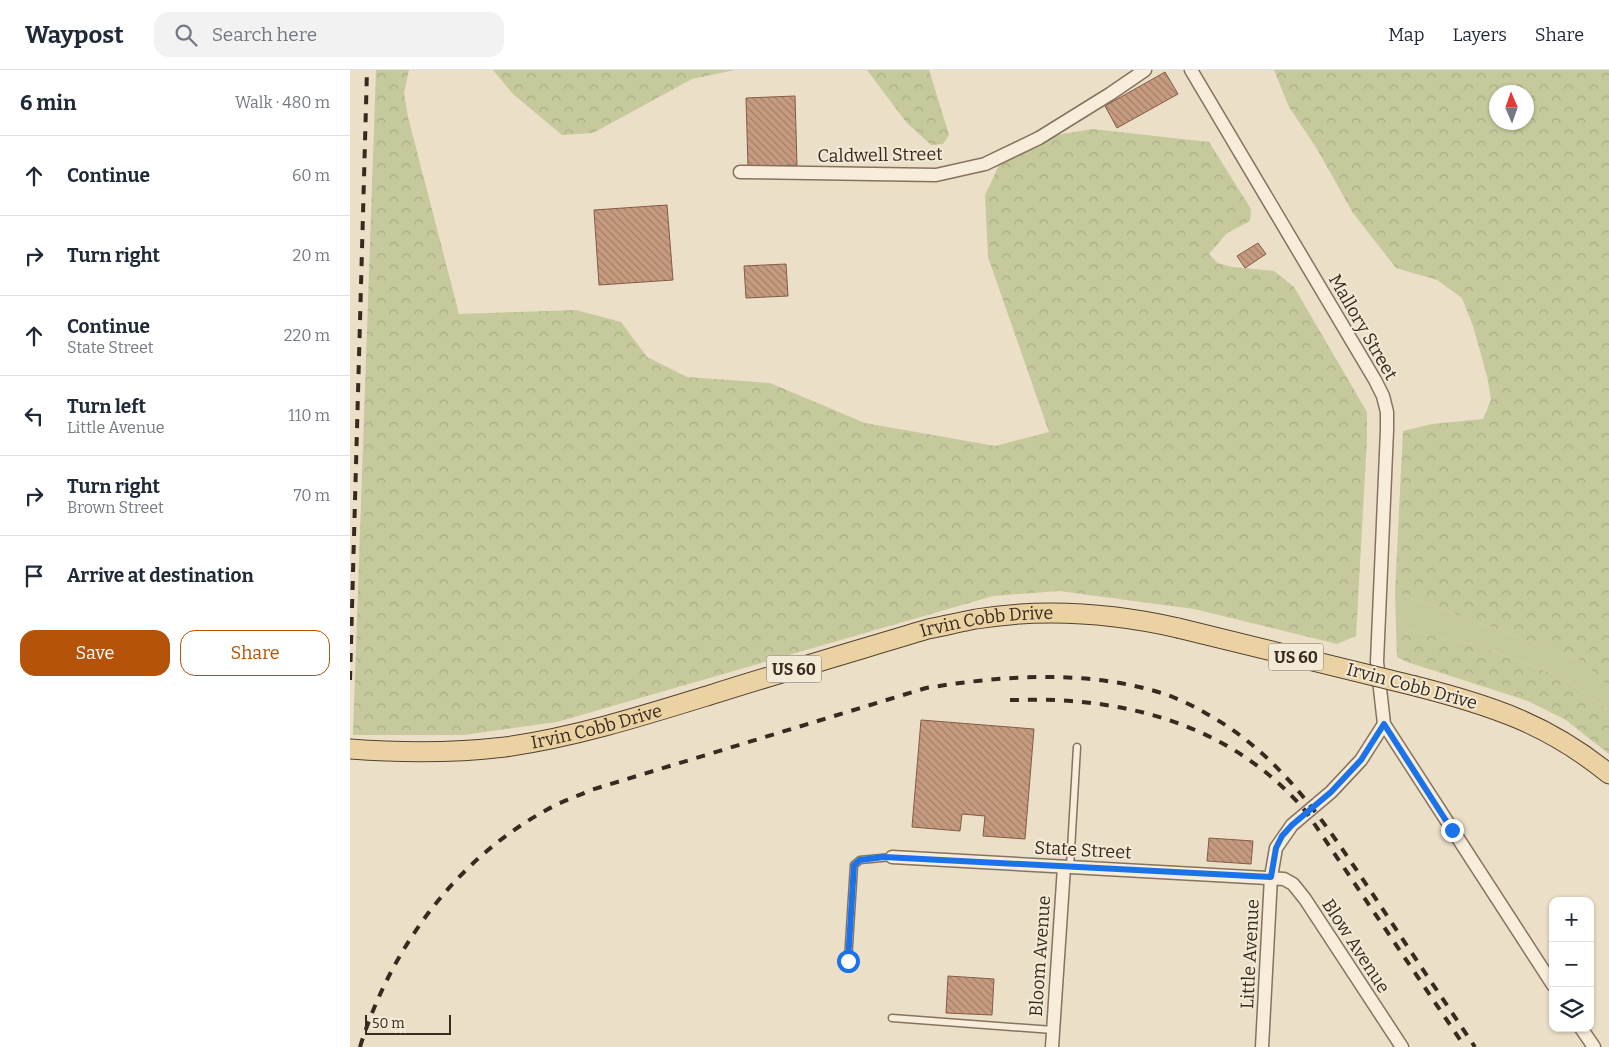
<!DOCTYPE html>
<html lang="en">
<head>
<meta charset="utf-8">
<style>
  body { margin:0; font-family:Bitter,serif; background:#f2f2f3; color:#1f2937 }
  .controls { position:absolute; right:15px; bottom:15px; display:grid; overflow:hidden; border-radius:10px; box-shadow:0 1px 4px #0004 }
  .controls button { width:45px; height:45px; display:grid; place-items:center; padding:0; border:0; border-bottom:1px solid #e0e1e3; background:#fff; color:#1f2937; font:25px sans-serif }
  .compass { position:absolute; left:1139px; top:15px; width:45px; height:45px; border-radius:50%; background:#fff; box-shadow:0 1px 4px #0004; rotate:358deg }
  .scale { position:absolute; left:15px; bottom:12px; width:86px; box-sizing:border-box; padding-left:5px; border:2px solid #372b20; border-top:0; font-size:14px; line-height:18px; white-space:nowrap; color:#372b20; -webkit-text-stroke:4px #f3ead6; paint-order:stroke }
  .stop { position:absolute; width:15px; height:15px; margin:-11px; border:4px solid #1a73e8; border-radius:50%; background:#fff }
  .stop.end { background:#1a73e8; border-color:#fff; box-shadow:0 1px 5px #0008 }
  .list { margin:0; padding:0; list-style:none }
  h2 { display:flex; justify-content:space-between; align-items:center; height:65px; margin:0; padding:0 20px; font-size:21px }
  h2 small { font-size:16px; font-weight:400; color:#747a83 }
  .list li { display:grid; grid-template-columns:32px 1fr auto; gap:15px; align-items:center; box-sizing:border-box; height:80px; padding:0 20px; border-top:1px solid #e0e1e3 }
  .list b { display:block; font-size:19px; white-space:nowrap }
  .list p { margin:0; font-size:16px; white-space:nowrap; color:#747a83 }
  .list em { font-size:16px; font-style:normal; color:#747a83 }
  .actions { display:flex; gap:10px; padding:15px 20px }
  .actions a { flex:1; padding:11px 0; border:1px solid #b45309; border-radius:15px; text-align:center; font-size:18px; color:#b45309 }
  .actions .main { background:#b45309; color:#fff }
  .icon { flex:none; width:28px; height:28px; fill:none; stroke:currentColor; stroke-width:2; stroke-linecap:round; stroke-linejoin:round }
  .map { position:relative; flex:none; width:1259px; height:977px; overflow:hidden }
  header { display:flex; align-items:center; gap:30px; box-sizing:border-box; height:70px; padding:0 25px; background:#fff; border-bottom:1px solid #e0e1e3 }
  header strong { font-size:24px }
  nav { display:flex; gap:28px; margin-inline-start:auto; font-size:18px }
  .search { width:350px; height:45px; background:#f2f2f3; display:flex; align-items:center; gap:12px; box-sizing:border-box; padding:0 18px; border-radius:15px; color:#747a83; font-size:19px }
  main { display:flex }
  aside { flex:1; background:#fff }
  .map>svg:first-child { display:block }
  .grass { fill:#c5c99c }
  .forest { fill:url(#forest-crowns); fill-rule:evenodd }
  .building { fill:url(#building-back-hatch); stroke:#835c45 }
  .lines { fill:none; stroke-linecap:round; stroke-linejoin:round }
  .lane-casing { stroke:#86725e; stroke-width:9 }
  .street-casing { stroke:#86725e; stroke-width:15 }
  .primary-casing { stroke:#544031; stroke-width:21 }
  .lane { stroke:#f7edda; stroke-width:6 }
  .street { stroke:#f7edda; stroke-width:12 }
  .primary { stroke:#ebd2a2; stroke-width:19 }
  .rail { stroke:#372b20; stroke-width:4; stroke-dasharray:9 9; stroke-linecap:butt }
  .primary-bridge-casing { stroke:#544031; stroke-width:21; stroke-linecap:butt }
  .primary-bridge { stroke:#ebd2a2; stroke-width:19 }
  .route { stroke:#1a73e8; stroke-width:6 }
  .labels { text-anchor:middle; stroke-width:4; stroke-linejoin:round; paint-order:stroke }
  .shield { fill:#f3ead6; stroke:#6f6457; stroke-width:1 }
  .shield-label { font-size:16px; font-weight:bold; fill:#372b20 }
  .street-label { font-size:18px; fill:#372b20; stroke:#f3ead6 }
</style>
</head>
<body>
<header>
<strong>Waypost</strong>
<div class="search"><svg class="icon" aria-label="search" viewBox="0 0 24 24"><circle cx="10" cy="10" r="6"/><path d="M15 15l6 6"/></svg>Search here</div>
<nav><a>Map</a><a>Layers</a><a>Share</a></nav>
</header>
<main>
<aside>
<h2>6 min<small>Walk · 480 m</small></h2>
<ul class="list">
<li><svg class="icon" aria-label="ahead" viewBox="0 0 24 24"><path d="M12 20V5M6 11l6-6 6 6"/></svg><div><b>Continue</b></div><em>60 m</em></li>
<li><svg class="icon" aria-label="right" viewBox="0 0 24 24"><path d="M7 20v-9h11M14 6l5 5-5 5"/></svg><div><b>Turn right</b></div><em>20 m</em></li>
<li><svg class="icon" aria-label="ahead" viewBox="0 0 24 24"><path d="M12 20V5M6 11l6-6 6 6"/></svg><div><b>Continue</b><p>State Street</p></div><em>220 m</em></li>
<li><svg class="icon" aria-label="left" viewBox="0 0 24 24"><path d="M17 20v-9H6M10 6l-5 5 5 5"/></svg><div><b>Turn left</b><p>Little Avenue</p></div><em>110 m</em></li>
<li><svg class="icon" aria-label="right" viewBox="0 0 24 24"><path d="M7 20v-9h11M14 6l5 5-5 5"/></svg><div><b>Turn right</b><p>Brown Street</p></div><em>70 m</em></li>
<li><svg class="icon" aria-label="arrive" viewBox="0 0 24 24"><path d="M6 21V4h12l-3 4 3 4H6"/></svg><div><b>Arrive at destination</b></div></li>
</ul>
<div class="actions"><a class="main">Save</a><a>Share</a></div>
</aside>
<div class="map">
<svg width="1259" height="977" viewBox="0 0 1259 977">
  <defs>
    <pattern id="forest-crowns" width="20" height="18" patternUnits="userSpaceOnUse" patternTransform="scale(1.25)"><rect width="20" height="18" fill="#c5c99c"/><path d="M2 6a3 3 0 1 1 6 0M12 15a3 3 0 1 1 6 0" fill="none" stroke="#aaad86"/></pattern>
    <pattern id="building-back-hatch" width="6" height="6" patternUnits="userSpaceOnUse" patternTransform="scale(1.25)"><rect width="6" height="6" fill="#c79b80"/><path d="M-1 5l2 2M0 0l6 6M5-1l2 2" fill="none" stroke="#a27f68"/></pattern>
  </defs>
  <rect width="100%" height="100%" fill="#ebdfc7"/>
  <path class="grass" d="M1045,522L1231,590L1259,617V641L1211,607L1127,575L1046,558Z"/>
  <g class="forest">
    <path d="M26,0H59L54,23L58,47L109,244L226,240L271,252L297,287L337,307L420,313L515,353L645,376L699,362L638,187L635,125L651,91L707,65L742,59L859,72L901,139L900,151L877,163L859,184L868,193L882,197L924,201L944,217L1017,342V369L1006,566L987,574L844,539L709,521L643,526L207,652L114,665H3Z"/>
    <path d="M143,0H385L342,9L243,63L212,65L163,24Z"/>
    <path d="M517,0H579L599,65L593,74L581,75L556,52Z"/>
    <path d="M924,0H1259V617L1231,590L1045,522L1053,361L1082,354L1133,349L1141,330L1137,306L1123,256L1112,228L1087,210L1046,198L1003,143L967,79L939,37ZM1176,22V52H1146V22Z"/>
    <path d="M1046,558L1127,575L1211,607L1259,641V684L1216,650L1178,631L1057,592L1047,587Z"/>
  </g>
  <g class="building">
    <path d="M815,2L828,24L767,58L755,36Z"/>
    <path d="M445,26L447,95L398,97L396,28Z"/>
    <path d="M317,135L323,210L249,215L244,140Z"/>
    <path d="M908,173L916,184L895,198L887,186Z"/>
    <path d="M436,194L438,226L396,228L394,196Z"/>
    <path d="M571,650L684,659L675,769L633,766L635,746L612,744L610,761L562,757Z"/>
    <path d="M859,768L903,771L901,794L857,791Z"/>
    <path d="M598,906L644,909L642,945L596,943Z"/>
  </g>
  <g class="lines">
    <defs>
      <g id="lane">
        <path d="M720,797L727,677"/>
        <path d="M498,891L504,795L510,790L542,787"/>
        <path d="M542,948L703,960"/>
      </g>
      <g id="street">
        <path d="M841,0L1025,310L1033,326L1037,342V360L1027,592L1034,654L1203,915"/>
        <path d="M390,102L586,105L635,94L689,68L760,24L795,0"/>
        <path d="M542,787L934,809L943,814L955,829L1052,977"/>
        <path d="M1231,958L1244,977"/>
        <path d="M702,977L714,797"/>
        <path d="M912,977L921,807L926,778L942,755L981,722L1011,690L1034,654"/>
      </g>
      <g id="primary">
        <path d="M1065,616C1140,635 1198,654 1259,704"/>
        <path id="s1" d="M0,679C52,683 104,683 155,677C225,667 292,646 360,625C433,602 505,581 578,559C594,556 610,552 626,549C694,538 762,543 828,558"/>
      </g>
    </defs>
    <use href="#lane" class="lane-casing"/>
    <use href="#street" class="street-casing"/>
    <use href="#primary" class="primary-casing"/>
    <use href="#lane" class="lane"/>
    <use href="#street" class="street"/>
    <use href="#primary" class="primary"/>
    <g class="rail">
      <path d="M0,610L17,0"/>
      <path d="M660,630C680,630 701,629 721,631C813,638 897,671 957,743L1115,977"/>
      <path d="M10,977C41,877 108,786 202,737C215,730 228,726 241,720L576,618C650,606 728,600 801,620C821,625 840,634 857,644C935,687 980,761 1028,832C1060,881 1093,929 1125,977"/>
    </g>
    <defs>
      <path id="primary-bridge" d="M828,558L1065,616"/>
    </defs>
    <use href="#primary-bridge" class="primary-bridge-casing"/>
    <use href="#primary-bridge" class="primary-bridge"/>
  </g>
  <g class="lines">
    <path class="route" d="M498,891L504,795L510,790L534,787L921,807L926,778L932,766L942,755L981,722L1011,690L1034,654L1102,760"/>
  </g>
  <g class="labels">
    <g class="shield">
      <rect x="918.5" y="573.5" width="55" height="27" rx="4"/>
      <rect x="416.5" y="585.5" width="55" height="27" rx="4"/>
    </g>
    <g class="shield-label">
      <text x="946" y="593">US 60</text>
      <text x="444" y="605">US 60</text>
    </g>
    <g class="street-label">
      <text transform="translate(530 85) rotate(-1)" y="6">Caldwell Street</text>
      <text transform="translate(1013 257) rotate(60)" y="6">Mallory Street</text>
      <text dy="6" stroke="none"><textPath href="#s1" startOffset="654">Irvin Cobb Drive</textPath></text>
      <text transform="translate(1062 616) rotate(15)" y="6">Irvin Cobb Drive</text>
      <text dy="6" stroke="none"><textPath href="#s1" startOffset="249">Irvin Cobb Drive</textPath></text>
      <text transform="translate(733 780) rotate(3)" y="6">State Street</text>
      <text transform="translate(1006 876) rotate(57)" y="6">Blow Avenue</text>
      <text transform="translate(900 884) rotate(-87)" y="6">Little Avenue</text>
      <text transform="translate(690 886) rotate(-86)" y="6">Bloom Avenue</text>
    </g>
  </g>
</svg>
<div class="controls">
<button>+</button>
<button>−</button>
<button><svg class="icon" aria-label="layers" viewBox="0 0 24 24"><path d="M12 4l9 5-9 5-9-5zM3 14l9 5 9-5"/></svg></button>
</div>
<svg class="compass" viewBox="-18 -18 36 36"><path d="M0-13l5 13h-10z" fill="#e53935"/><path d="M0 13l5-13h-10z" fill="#747a83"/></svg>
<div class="scale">50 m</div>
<div class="stop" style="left:498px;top:891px"></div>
<div class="stop end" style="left:1102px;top:760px"></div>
</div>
</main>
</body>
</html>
